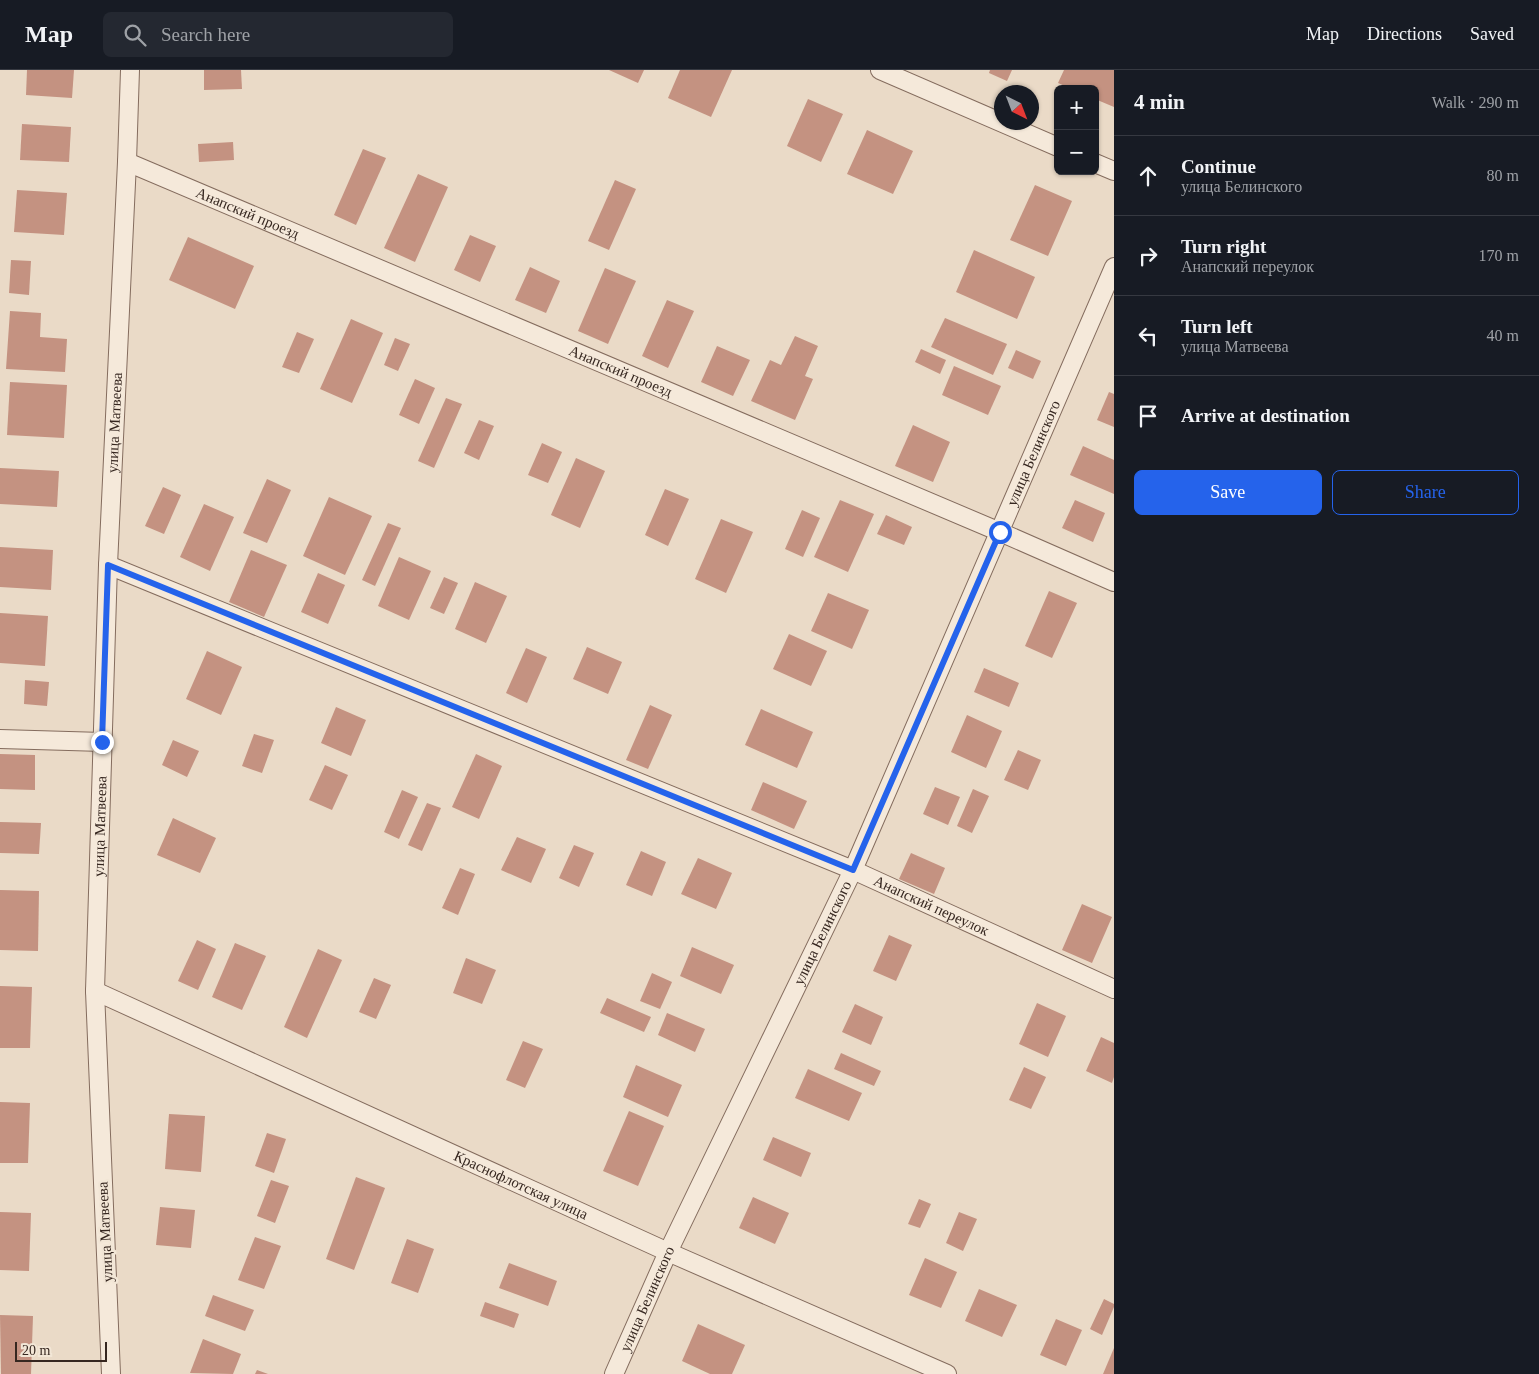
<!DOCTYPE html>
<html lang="en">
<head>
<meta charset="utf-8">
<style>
  body { margin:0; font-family:Georgia,serif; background:#242831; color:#f1f3f6 }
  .controls { position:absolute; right:15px; top:15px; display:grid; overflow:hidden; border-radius:8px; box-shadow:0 1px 4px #0004 }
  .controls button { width:45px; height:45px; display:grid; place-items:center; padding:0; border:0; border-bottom:1px solid #363941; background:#171b24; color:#f1f3f6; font:25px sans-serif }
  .compass { position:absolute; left:994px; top:15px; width:45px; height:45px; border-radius:50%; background:#171b24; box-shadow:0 1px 4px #0004; rotate:138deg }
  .scale { position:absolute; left:15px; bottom:12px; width:92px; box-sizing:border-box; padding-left:5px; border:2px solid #362720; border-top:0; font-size:14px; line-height:18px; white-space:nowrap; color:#362720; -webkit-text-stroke:4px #f2e6d6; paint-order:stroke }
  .stop { position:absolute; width:15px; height:15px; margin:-11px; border:4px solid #2563eb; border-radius:50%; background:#fff }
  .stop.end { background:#2563eb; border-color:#fff; box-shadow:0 1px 5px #0008 }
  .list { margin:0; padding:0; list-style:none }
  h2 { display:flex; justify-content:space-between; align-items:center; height:65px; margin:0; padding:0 20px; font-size:21px }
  h2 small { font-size:16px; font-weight:400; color:#9ea1a6 }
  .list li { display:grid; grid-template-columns:32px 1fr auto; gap:15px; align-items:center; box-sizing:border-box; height:80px; padding:0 20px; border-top:1px solid #363941 }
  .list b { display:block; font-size:19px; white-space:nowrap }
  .list p { margin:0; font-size:16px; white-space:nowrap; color:#9ea1a6 }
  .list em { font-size:16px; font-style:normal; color:#9ea1a6 }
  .actions { display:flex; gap:10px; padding:15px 20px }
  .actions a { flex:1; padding:11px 0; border:1px solid #2563eb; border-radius:8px; text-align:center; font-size:18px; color:#2563eb }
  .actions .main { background:#2563eb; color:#fff }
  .icon { flex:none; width:28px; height:28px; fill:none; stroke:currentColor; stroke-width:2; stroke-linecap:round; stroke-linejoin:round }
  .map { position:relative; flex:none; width:1114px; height:1304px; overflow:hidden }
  header { display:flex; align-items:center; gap:30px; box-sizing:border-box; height:70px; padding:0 25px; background:#171b24; border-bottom:1px solid #363941 }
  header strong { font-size:24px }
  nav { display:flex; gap:28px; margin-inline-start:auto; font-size:18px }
  .search { width:350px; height:45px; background:#242831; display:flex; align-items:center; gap:12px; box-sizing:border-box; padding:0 18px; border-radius:8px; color:#9ea1a6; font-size:19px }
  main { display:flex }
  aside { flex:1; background:#171b24 }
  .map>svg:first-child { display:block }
  .building { fill:#c49281 }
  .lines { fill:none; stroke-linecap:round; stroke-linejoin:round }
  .service-casing { stroke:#846c5e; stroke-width:20 }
  .service { stroke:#f5e9da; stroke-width:18 }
  .route { stroke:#2563eb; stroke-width:6 }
  .labels { text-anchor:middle; stroke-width:5; stroke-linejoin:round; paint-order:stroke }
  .street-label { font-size:15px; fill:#362720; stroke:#f2e6d6 }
</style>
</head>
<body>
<header>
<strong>Map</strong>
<div class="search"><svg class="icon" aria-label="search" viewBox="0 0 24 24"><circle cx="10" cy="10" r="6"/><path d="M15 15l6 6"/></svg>Search here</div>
<nav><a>Map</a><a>Directions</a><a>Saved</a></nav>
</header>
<main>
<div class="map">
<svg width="1114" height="1304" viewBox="0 0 1114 1304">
  <rect width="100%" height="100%" fill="#eadac7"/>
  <g class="building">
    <path d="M27,0H74L72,28L26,25Z"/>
    <path d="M204,0H241L242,19L204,20Z"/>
    <path d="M609,0H644L638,13Z"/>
    <path d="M680,0H732L711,47L668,28Z"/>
    <path d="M990,0H1012L1007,11L989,3Z"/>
    <path d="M1064,0H1114V37L1095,29V19H1072L1058,13Z"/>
    <path d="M808,29L843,44L821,92L787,76Z"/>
    <path d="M22,54L71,57L69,92L20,90Z"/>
    <path d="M867,60L913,81L893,124L847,104Z"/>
    <path d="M233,72L234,90L199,92L198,74Z"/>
    <path d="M363,79L386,88L356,155L334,145Z"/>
    <path d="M418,104L448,117L415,192L384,178Z"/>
    <path d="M615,110L636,119L609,180L588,171Z"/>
    <path d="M1035,115L1072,131L1048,186L1010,170Z"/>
    <path d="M17,120L67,123L64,165L14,162Z"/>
    <path d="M470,165L496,176L480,212L454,200Z"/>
    <path d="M188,167L254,196L235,239L169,210Z"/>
    <path d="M974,180L1035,207L1017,249L956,222Z"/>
    <path d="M11,190L31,191L29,225L9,223Z"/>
    <path d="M530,197L560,211L546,243L515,230Z"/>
    <path d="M605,198L636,211L608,274L578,261Z"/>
    <path d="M667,230L694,241L668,298L642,286Z"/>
    <path d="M10,241L41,243L40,267L67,269L65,302L6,299Z"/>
    <path d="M945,248L1007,274L993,305L931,277Z"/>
    <path d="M351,249L383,263L352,333L320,319Z"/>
    <path d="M297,262L314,269L299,303L282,297Z"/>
    <path d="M795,266L818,276L805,306L813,309L795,350L751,331L770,290L781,295Z"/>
    <path d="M395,268L410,274L398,301L384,295Z"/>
    <path d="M717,276L750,290L733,326L701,312Z"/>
    <path d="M921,279L946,290L940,304L915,292Z"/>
    <path d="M1016,280L1041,291L1033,309L1008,298Z"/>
    <path d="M954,296L1001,316L988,345L942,325Z"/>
    <path d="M415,309L435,318L419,354L399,345Z"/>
    <path d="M10,312L67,315L64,368L7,365Z"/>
    <path d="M1109,322L1114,324V357L1097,350Z"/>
    <path d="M446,328L462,334L434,398L418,391Z"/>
    <path d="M479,350L494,356L479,390L464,383Z"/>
    <path d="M913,355L950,372L933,412L895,396Z"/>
    <path d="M542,373L562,382L548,413L528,405Z"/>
    <path d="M1083,376L1114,390V424L1070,405Z"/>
    <path d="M576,388L605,401L580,458L551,445Z"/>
    <path d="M0,398L59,401L57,437L0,434Z"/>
    <path d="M267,409L291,420L267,473L243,463Z"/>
    <path d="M163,417L181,425L164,464L145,456Z"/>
    <path d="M665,419L689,429L668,476L645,465Z"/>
    <path d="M329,427L372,446L345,505L303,486Z"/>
    <path d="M840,430L874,444L848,502L814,487Z"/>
    <path d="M1075,430L1105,443L1093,472L1062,458Z"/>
    <path d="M204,434L234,447L210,501L180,487Z"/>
    <path d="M802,440L820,448L803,487L785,479Z"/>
    <path d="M886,445L912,457L904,475L877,464Z"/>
    <path d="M721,449L753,462L726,523L695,509Z"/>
    <path d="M388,453L401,458L375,516L362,510Z"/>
    <path d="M0,477L53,480L51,520L0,517Z"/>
    <path d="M251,480L287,495L264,547L229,532Z"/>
    <path d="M399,487L431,501L409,550L378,536Z"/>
    <path d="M318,503L345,515L328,554L301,542Z"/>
    <path d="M444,507L458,513L444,544L430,538Z"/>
    <path d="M475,512L507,526L486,573L455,559Z"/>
    <path d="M1049,521L1077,533L1052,588L1025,576Z"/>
    <path d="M828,523L869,540L852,579L811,561Z"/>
    <path d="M0,543L48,546L45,596L0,593Z"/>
    <path d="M789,564L827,581L811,616L773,599Z"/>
    <path d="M587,577L622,592L608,624L573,609Z"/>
    <path d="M526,578L547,587L527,633L506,623Z"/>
    <path d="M207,581L242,597L221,645L186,629Z"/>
    <path d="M984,598L1019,613L1009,637L974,622Z"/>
    <path d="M25,610L49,612L47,636L24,634Z"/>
    <path d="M650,635L672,645L648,699L626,690Z"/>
    <path d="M336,637L366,650L351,686L321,673Z"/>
    <path d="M761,639L813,662L797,698L745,675Z"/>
    <path d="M967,645L1002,661L986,698L951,682Z"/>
    <path d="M254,664L274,670L262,703L242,696Z"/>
    <path d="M173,670L199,681L187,707L162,695Z"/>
    <path d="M1018,680L1041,690L1028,720L1004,710Z"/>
    <path d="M0,684L35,685V720L0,719Z"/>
    <path d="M476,684L502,696L479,749L452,737Z"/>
    <path d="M325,695L348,705L332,740L309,730Z"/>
    <path d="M763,712L807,731L794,759L751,740Z"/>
    <path d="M935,717L960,727L948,755L923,744Z"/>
    <path d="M973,719L989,726L972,763L957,756Z"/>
    <path d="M402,720L418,727L399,769L384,762Z"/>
    <path d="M427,733L441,738L422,781L408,775Z"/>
    <path d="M173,748L216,768L200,803L157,785Z"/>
    <path d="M0,752L41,753L39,784L0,783Z"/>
    <path d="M517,767L546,779L531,813L501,800Z"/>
    <path d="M574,775L594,783L579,817L559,808Z"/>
    <path d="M641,781L666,792L652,826L626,815Z"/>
    <path d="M911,783L945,798L934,824L899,809Z"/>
    <path d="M698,788L732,803L716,839L681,824Z"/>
    <path d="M460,798L475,804L458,845L442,838Z"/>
    <path d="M0,820L39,821L38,881L0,880Z"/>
    <path d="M1082,834L1112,847L1092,893L1062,880Z"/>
    <path d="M889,865L912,875L896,911L873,901Z"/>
    <path d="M197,870L216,879L198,920L178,911Z"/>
    <path d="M235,873L266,886L242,940L212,927Z"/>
    <path d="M692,877L734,895L721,924L680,906Z"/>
    <path d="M318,879L342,890L307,968L284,957Z"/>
    <path d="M466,888L496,900L482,934L453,923Z"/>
    <path d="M652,903L672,912L660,939L640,931Z"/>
    <path d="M374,908L391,915L376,949L359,942Z"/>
    <path d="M0,916L32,917L30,978H0Z"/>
    <path d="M607,928L651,947L644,962L600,943Z"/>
    <path d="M1037,933L1066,946L1048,987L1019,974Z"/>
    <path d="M855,934L883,947L871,975L842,962Z"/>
    <path d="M667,943L705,959L695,982L658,965Z"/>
    <path d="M1101,967L1114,973V1007L1112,1013L1086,1001Z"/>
    <path d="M523,971L543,979L525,1018L506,1010Z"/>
    <path d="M841,983L881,1001L874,1016L834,999Z"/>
    <path d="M636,995L682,1015L668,1047L623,1027Z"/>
    <path d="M1024,997L1046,1007L1031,1039L1009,1030Z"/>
    <path d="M808,999L862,1023L849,1051L795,1028Z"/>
    <path d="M0,1032L30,1033L28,1093H0Z"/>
    <path d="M629,1041L664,1056L638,1116L603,1101Z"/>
    <path d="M169,1044L205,1046L201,1102L165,1099Z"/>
    <path d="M267,1063L286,1069L274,1103L255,1096Z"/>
    <path d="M773,1067L811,1083L801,1107L763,1090Z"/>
    <path d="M356,1107L385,1118L354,1200L326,1189Z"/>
    <path d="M271,1110L289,1116L275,1153L257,1146Z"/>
    <path d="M753,1127L789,1143L775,1174L739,1158Z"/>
    <path d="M919,1129L931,1134L920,1158L908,1154Z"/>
    <path d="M160,1137L195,1140L191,1178L156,1175Z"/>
    <path d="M0,1142L31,1143L29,1201L0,1200Z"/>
    <path d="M959,1142L977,1149L963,1181L946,1173Z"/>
    <path d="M255,1167L281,1176L264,1219L238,1210Z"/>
    <path d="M407,1169L434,1179L418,1223L391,1213Z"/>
    <path d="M925,1188L957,1202L941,1238L909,1225Z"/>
    <path d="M509,1193L557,1211L548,1236L499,1218Z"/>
    <path d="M979,1219L1017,1235L1002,1267L965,1251Z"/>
    <path d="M213,1225L254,1240L245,1261L205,1246Z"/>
    <path d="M1104,1229L1114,1234V1237L1102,1265L1090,1259Z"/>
    <path d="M485,1232L519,1244L514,1258L480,1246Z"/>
    <path d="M0,1245L33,1246L31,1304H1Z"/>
    <path d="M1056,1249L1082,1260L1066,1296L1040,1285Z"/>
    <path d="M698,1254L745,1275L732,1304H710L682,1291Z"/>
    <path d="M203,1269L241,1284L233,1304L190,1303Z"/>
    <path d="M1114,1278V1304H1103Z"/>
    <path d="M257,1300L268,1304H255Z"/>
  </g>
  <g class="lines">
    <defs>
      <g id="service">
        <path d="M880,0L1058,77"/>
        <path id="s1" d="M127,92L1000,462L1114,512"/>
        <path d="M1095,93L1114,101"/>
        <path id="s2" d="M108,495L853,800L1114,919"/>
        <path d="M0,669L103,672"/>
        <path id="s3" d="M95,921L668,1182L947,1304"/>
        <path id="s4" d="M111,1304L95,921L108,495L127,92L130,0"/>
        <path id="s5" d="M614,1304L668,1182L853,800L1114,197"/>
      </g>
    </defs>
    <use href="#service" class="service-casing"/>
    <use href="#service" class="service"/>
  </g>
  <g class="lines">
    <path class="route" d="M102,672L108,495L853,800L1000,462"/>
  </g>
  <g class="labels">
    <g class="street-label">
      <text dy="5" stroke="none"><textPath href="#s1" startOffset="131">Анапский проезд</textPath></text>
      <text dy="5" stroke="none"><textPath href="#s1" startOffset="536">Анапский проезд</textPath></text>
      <text dy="5" stroke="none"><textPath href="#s4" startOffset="952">улица Матвеева</textPath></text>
      <text dy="5" stroke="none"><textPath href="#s5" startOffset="1012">улица Белинского</textPath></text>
      <text dy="5" stroke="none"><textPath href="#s4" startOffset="548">улица Матвеева</textPath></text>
      <text dy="5" stroke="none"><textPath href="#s2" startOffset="891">Анапский переулок</textPath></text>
      <text dy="5" stroke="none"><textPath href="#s5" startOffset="488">улица Белинского</textPath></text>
      <text dy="5" stroke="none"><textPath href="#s3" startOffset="468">Краснофлотская улица</textPath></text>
      <text transform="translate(105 1162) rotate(-93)" y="5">улица Матвеева</text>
      <text dy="5" stroke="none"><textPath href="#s5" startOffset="82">улица Белинского</textPath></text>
    </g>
  </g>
</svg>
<div class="controls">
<button>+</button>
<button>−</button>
</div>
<svg class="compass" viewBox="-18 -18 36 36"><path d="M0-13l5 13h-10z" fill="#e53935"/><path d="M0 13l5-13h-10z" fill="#9ea1a6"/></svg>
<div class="scale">20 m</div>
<div class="stop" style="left:1000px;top:462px"></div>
<div class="stop end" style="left:102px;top:672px"></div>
</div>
<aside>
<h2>4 min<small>Walk · 290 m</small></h2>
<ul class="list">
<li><svg class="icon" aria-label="ahead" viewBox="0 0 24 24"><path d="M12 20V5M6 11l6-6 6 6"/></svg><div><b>Continue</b><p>улица Белинского</p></div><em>80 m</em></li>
<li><svg class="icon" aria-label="right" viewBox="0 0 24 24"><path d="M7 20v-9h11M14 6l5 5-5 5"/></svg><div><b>Turn right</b><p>Анапский переулок</p></div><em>170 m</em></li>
<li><svg class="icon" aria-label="left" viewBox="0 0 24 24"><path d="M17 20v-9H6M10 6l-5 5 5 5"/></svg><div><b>Turn left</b><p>улица Матвеева</p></div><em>40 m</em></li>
<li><svg class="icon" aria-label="arrive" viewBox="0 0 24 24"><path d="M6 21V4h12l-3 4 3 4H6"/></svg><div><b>Arrive at destination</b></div></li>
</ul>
<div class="actions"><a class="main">Save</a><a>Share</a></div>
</aside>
</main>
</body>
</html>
